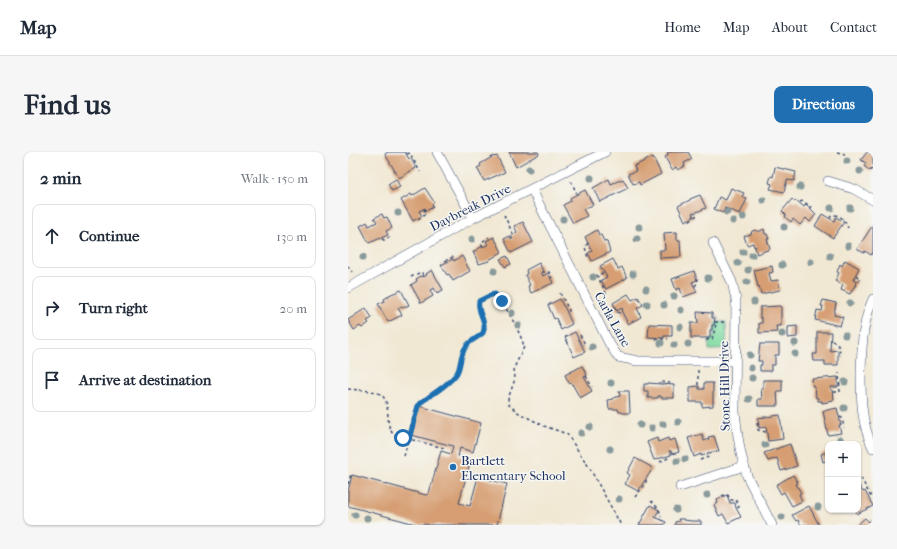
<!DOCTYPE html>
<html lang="en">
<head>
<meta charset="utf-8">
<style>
  body { margin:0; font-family:"IM FELL French Canon",serif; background:#f6f6f7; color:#1f2937 }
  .controls { position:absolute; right:12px; bottom:12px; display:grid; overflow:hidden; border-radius:8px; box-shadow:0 1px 3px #0004 }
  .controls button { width:36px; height:36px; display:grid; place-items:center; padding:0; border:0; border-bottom:1px solid #e0e1e3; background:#fff; color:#1f2937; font:20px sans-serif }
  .stop { position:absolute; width:12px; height:12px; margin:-9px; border:3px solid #1f6fb2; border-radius:50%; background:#fff }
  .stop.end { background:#1f6fb2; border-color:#fff; box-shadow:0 1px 4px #0008 }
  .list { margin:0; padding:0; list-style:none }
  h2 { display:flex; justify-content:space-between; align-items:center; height:52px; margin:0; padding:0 16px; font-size:17px }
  h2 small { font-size:13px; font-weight:400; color:#747a83 }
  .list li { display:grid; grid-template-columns:26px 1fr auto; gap:12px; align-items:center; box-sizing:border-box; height:64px; margin:0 8px 8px; padding:0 8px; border:1px solid #e0e1e3; border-radius:8px }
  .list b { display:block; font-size:15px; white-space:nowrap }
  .list em { font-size:13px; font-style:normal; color:#747a83 }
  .icon { flex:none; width:22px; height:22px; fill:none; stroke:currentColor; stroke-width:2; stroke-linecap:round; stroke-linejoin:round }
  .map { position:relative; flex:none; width:525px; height:373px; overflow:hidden; border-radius:8px }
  header { display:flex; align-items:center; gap:24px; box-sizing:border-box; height:56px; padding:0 20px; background:#fff; border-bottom:1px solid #e0e1e3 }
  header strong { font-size:19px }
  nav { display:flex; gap:22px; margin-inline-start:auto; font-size:14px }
  .intro { display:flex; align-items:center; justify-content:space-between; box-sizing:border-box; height:96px; padding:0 24px }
  h1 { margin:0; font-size:28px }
  .button { padding:10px 18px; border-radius:8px; background:#1f6fb2; color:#fff; font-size:14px; font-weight:700 }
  main { display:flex; gap:24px; padding:0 24px }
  aside { flex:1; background:#fff; border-radius:8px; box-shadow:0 1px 3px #0004 }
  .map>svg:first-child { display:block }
  .green { fill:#7fdaa0; stroke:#4d847f }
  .building { fill:#d69e72 }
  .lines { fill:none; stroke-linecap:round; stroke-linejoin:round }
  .street-casing { stroke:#3b4b70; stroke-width:10 }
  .path { stroke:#3b4b70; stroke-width:1.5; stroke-dasharray:3 3; stroke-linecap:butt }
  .street { stroke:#fff; stroke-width:9 }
  .tree { fill:#899a9b }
  .route { stroke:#1f6fb2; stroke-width:5 }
  .poi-dot { fill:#1f6fb2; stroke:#f6f6f2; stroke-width:1.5 }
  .labels { text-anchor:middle; stroke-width:3; stroke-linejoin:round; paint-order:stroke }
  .street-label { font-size:13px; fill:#1b2f5e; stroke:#f6f6f2 }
  .poi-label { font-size:13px; fill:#1b2f5e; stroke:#f6f6f2; text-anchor:start }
</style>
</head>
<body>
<header>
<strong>Map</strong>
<nav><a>Home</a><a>Map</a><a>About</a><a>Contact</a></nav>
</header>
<div class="intro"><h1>Find us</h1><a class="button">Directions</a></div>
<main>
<aside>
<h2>2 min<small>Walk · 150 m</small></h2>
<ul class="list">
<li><svg class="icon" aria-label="ahead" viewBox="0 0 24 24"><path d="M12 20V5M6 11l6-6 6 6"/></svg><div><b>Continue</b></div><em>130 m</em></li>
<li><svg class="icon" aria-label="right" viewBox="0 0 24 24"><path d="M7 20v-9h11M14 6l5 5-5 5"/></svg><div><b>Turn right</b></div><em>20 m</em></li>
<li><svg class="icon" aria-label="arrive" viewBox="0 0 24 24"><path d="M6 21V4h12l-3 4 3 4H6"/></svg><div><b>Arrive at destination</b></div></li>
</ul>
</aside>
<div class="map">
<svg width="525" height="373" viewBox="0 0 525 373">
  <rect width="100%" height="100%" fill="#f6f6f2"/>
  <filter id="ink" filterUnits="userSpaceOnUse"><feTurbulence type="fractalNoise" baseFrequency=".025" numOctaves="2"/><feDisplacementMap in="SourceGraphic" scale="8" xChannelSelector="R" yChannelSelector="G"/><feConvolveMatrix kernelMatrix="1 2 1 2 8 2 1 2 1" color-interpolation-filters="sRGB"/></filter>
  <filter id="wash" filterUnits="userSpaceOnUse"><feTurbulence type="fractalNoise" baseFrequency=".012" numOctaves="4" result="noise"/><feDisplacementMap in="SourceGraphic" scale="16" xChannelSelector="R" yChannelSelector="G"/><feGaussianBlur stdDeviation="0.9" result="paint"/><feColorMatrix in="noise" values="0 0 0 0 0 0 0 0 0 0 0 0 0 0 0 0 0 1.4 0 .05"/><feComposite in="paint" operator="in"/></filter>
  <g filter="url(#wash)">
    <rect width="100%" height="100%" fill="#f1e8d3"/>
    <path class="green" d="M368,170H378C378,187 383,199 361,198V188L365,187Z"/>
    <g id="blocks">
      <g class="building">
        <path d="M40,0H57L61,7L63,6L68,16L51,26L37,2Z"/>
        <path d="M161,0H190L191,2L168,15Z"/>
        <path d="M321,0H340L344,7L336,11L337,14L330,18L328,15L324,18L317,5L320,3L319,1Z"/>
        <path d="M519,0L525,2V19L523,17L522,19L516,14L518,11L513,8Z"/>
        <path d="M146,4V5L149,4L157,20L136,29L129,16L133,14L132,12Z"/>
        <path d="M305,5L313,22L292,33L291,30L285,32L280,22L288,19L286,14Z"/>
        <path d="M427,15L448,20L446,29L439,28L436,40L422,37L424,32L421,31L423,24L425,25Z"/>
        <path d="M48,27L52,35L44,39L40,32Z"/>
        <path d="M261,27L263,32L275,27L280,36L252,50L245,36Z"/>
        <path d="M77,36L86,50L84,52L85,55L78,59L77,56L71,59L74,64L65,69L53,48L63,42L64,44Z"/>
        <path d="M383,36L396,41L394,45L399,47L392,62L377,56L375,61L366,57L371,45L378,48Z"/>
        <path d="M237,38L245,53L235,57L239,64L225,71L215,53L223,49L222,46Z"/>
        <path d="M352,43L358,56L346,61V60L344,61L346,65L337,69L330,54L342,48V47Z"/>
        <path d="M444,47L447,50L448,48L456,55L458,52L468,62L462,70L458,66L452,73L445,67L443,70L437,65L438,63L434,59Z"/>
        <path d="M34,62L36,66L39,65L44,76L38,79L40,83L21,91L12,74L19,70L21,74L29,70L26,66Z"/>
        <path d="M474,62L486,69L488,65L496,70L485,86L467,74Z"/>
        <path d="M175,70L185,90L163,101L156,87L162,84L163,87H165L163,84L169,80L166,74Z"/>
        <path d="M525,73V100L523,103L517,99L516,101L509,97Z"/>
        <path d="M416,77L417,82H419L421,87H419L422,97L409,102L407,96L408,94L406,95L405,91L399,93L396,84L403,82L404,79L408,78L410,80Z"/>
        <path d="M249,78L251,83H253L256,89L259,90L262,100L244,109L240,101L244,99L237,85Z"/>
        <path d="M329,80V88H332L333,105L312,106V98H317L316,81Z"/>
        <path d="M146,85L154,100L141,108V109L131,112L125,100L133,95L140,93L138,89Z"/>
        <path d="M114,104L122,119L105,129L101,122L99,123L93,113L105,107L106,109Z"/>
        <path d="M159,104L163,112L157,115L152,107Z"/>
        <path d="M265,107L270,117L274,115L279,126L258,137L253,128L259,125L252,114Z"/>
        <path d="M497,108L511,116L505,128L509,130L502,142L493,138L495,133L487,129L491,121L489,120L492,112L494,114Z"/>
        <path d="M191,111L195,119L193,120L195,124L200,121L205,131L183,141L180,134L182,133L177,123L179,122L178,118Z"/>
        <path d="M424,114L425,120L421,121L423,129L430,128L432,138L413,142L411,134L410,135L406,118Z"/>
        <path d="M84,118L95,138L89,141L86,136L82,138L85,144L73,151L63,133L69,129L68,127L75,123V125L79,123L78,122Z"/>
        <path d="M346,119L349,128L344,130L349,140L335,145L332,136L328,138L324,127Z"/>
        <path d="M53,138L61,153L55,156L54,154L50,156L54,163L40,170L30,152L37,149L36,147L41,144V143Z"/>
        <path d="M280,142L284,148L290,145L295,153L289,156L293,165L280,172L274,160L275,159L274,156L269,159L265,151Z"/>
        <path d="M212,147L215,154H216L224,172L213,178L208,166L206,167L200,153Z"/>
        <path d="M475,148L488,151L486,163L495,165L492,174L467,168L469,158L474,159L475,154H473Z"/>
        <path d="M433,154V174H428L429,180L411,181V171H414V166H412V155Z"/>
        <path d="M18,156L24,166L19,169L21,171L14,176L12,174L6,178L0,168Z"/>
        <path d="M349,160L364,161V166H367L366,173H364V178H362V186H343V171H350Z"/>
        <path d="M301,172L324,173V184H316V186L300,185Z"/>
        <path d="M449,174V185L440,186V175Z"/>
        <path d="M227,180L237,200L226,205L217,185Z"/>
        <path d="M469,180H483L482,199L490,198V213H477V209H466L465,202H469Z"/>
        <path d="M412,192H431V203H427V213H423V219H412V213H414V209H410Z"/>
        <path d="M234,214L239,223L236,225L244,239L232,246L223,230L221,231L217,223Z"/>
        <path d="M490,225V235H483V238H485L486,248L480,249V250L474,251V249H470V246H468L467,235H465L464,227Z"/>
        <path d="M415,228H434V239H429L430,254H410V247H414L413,236H415Z"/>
        <path d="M300,231L326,233V246H313V244H310V246H300V239H296V232H300Z"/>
        <path d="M356,231H365V254L354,255V250H342V235L351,234V237H356Z"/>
        <path d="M271,239H281L282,261H275L274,260H271L270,257H261L260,248L266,247L265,246L272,244Z"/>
        <path d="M71,254L133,271L125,300L112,296L110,304L123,307L111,351L122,354L130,325L159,332L149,373H81L76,372L71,373L0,354V339L4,323L78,343L81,341L93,299L103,302L105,294L63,283Z"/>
        <path d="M489,256L493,273H491L493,281L480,283L475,259Z"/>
        <path d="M432,263L435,287L420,289L418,275L411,276L410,266Z"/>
        <path d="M354,282L356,289L361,287L360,285L366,284L371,299L359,301L360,302L353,304V302L346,305L340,286Z"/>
        <path d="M309,286L310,290L320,286L321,289L327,287L331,300L324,302L323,299H321L323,303L306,308L299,290Z"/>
        <path d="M442,292L449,314L433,319L429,306L420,309L416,301Z"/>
        <path d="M480,300V308L475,310L473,302Z"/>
        <path d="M287,306L305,316L290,339L277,332L282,323L279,321Z"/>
        <path d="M445,323L450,331L448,332L453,341L451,342L454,349L444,354L436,340L433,342L428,333Z"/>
        <path d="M510,332L515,340L517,339L525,354L509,362L507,358H510Z"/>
        <path d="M379,343L382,351H387L388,356L393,365L380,371L375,362L371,364L366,353L370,351L369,348Z"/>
        <path d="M302,353L311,358L307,365L318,370L316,373H291Z"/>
        <path d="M461,354L471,373H453L450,368L448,369L444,363Z"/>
        <path d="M517,366L521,370L524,367L525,373H509Z"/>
        <path d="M330,367H336V368L344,369H353V373H327V370L331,369Z"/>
      </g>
    </g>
  </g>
  <g filter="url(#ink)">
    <use href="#blocks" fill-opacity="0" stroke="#3b4b70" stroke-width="1"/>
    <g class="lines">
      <defs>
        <g id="street">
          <path d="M89,0L125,66"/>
          <path d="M480,29L506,37L525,48"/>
          <path d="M184,38L261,191L270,205L290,209H387"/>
          <path d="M365,91L384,130L388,148L387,260L390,285L393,302L399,324L424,373"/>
          <path d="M0,136L125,66L257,0"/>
          <path d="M525,147C514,171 514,194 513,220C513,247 513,271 525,296"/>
          <path d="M332,335L396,314"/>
        </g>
      </defs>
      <use href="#street" class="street-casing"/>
      <g class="path">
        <path d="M489,0L497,2"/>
        <path d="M59,2L62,1L72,20"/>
        <path d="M223,29L229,42"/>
        <path d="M452,50L455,49L464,56"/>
        <path d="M156,63L165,82"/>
        <path d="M482,66L484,63C493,62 497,69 500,76"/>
        <path d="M70,68L77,62L76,57"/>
        <path d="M342,69L348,64L349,61"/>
        <path d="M34,87L36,88L44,84"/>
        <path d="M240,91L237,95L240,106"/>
        <path d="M134,95V90L141,85"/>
        <path d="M97,109L105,105L107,108"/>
        <path d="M0,114L4,120"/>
        <path d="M194,120H201L204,126"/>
        <path d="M255,121L249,123L259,143"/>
        <path d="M63,125L73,120L77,124"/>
        <path d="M347,134L350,130L349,123"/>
        <path d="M507,135L512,127L508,123"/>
        <path d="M212,141L221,158L220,161"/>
        <path d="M266,155L269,160L274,162"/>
        <path d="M367,170H379"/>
        <path d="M232,183L237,192L235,193"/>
        <path d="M308,186V187H320"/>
        <path d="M358,188L364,187L367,177L368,170"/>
        <path d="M484,189C491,191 492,197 492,204"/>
        <path d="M238,224L244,235"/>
        <path d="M314,230L322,231"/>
        <path d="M350,233V217"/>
        <path d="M0,237C8,238 26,238 32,242C45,250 35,272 46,283L96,296"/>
        <path d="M486,240H492L491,220"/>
        <path d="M492,265L494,266L496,276"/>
        <path d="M409,271L410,278L418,280"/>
        <path d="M56,304C59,295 66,257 72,251C82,240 102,235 109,220C114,212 113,202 118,194C122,188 135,182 136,178C139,168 128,159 131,149L143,143H147C155,147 175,186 176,195L166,216L167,227L160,247L161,253L171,261L196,274L219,282L241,315L273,373"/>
        <path d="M352,308L361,305L362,302"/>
        <path d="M312,310L320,306L321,304"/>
        <path d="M513,326L523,345L521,346"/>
        <path d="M0,332L3,322"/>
        <path d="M374,344L379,342L383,348H388L391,355L389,356"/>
        <path d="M287,345L298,331V328"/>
        <path d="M303,349L311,357L313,365"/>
      </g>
      <use href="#street" class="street"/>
    </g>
    <g class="tree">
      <circle cx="499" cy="9" r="3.5"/>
      <circle cx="181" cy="17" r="3.5"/>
      <circle cx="512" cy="19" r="3.5"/>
      <circle cx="243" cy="26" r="3.5"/>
      <circle cx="452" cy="35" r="3.5"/>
      <circle cx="415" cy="48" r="3.5"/>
      <circle cx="483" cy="56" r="3.5"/>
      <circle cx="502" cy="56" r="3.5"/>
      <circle cx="379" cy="60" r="3.5"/>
      <circle cx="50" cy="61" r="3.5"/>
      <circle cx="395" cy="65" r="3.5"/>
      <circle cx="215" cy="67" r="3.5"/>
      <circle cx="385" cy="69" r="3.5"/>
      <circle cx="291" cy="75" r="3.5"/>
      <circle cx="436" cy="75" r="3.5"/>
      <circle cx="124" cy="87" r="3.5"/>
      <circle cx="289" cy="87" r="3.5"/>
      <circle cx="500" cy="94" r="3.5"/>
      <circle cx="395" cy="100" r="3.5"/>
      <circle cx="404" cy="103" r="3.5"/>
      <circle cx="482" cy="104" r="3.5"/>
      <circle cx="15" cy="105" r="3.5"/>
      <circle cx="463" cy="110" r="3.5"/>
      <circle cx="390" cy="111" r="3.5"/>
      <circle cx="434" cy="113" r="3.5"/>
      <circle cx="400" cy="118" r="3.5"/>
      <circle cx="146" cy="119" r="3.5"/>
      <circle cx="285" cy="122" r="3.5"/>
      <circle cx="245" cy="125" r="3.5"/>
      <circle cx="360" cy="126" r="3.5"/>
      <circle cx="399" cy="130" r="3.5"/>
      <circle cx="298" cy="137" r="3.5"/>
      <circle cx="326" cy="144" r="3.5"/>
      <circle cx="406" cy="150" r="3.5"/>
      <circle cx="502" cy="151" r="3.5"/>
      <circle cx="299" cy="152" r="3.5"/>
      <circle cx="316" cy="153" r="3.5"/>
      <circle cx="333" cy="158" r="3.5"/>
      <circle cx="164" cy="161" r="3.5"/>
      <circle cx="170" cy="173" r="3.5"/>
      <circle cx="332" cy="175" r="3.5"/>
      <circle cx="434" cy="182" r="3.5"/>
      <circle cx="497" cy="183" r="3.5"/>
      <circle cx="313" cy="191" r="3.5"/>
      <circle cx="447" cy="191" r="3.5"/>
      <circle cx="340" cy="192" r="3.5"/>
      <circle cx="326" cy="193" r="3.5"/>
      <circle cx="244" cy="195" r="3.5"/>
      <circle cx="447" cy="202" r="3.5"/>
      <circle cx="402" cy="203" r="3.5"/>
      <circle cx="403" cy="216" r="3.5"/>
      <circle cx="404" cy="226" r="3.5"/>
      <circle cx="497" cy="230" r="3.5"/>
      <circle cx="263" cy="231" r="3.5"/>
      <circle cx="401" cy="247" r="3.5"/>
      <circle cx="496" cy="256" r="3.5"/>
      <circle cx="330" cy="270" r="3.5"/>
      <circle cx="315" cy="272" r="3.5"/>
      <circle cx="292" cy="273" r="3.5"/>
      <circle cx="242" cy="275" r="3.5"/>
      <circle cx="304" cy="276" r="3.5"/>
      <circle cx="233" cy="281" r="3.5"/>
      <circle cx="492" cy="287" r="3.5"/>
      <circle cx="417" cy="293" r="3.5"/>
      <circle cx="262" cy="297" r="3.5"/>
      <circle cx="337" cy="307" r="3.5"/>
      <circle cx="329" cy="309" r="3.5"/>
      <circle cx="359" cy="343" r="3.5"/>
      <circle cx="271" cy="347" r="3.5"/>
      <circle cx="470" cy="355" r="3.5"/>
      <circle cx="328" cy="358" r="3.5"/>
      <circle cx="7" cy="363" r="3.5"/>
      <circle cx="434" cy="365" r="3.5"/>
      <circle cx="19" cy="366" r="3.5"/>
    </g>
  </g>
  <g class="lines" filter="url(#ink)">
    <path class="route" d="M55,286L61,287L70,254L72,251C83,243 101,233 109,221C112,216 112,209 114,203C118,189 126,189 135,181C140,169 128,160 131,149L143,143L147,142L154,149"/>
  </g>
  <circle class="poi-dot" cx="105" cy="315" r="4"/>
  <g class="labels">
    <g class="street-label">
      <text transform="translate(122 55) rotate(-27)" y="5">Daybreak Drive</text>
      <text transform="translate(265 167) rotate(61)" y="5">Carla Lane</text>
      <text transform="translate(376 234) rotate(-91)" y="5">Stone Hill Drive</text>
    </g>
    <g class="poi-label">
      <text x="113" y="313">Bartlett<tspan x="113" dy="15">Elementary School</tspan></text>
    </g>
  </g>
</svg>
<div class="controls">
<button>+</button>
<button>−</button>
</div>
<div class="stop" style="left:55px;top:286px"></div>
<div class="stop end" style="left:154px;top:149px"></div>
</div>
</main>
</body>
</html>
